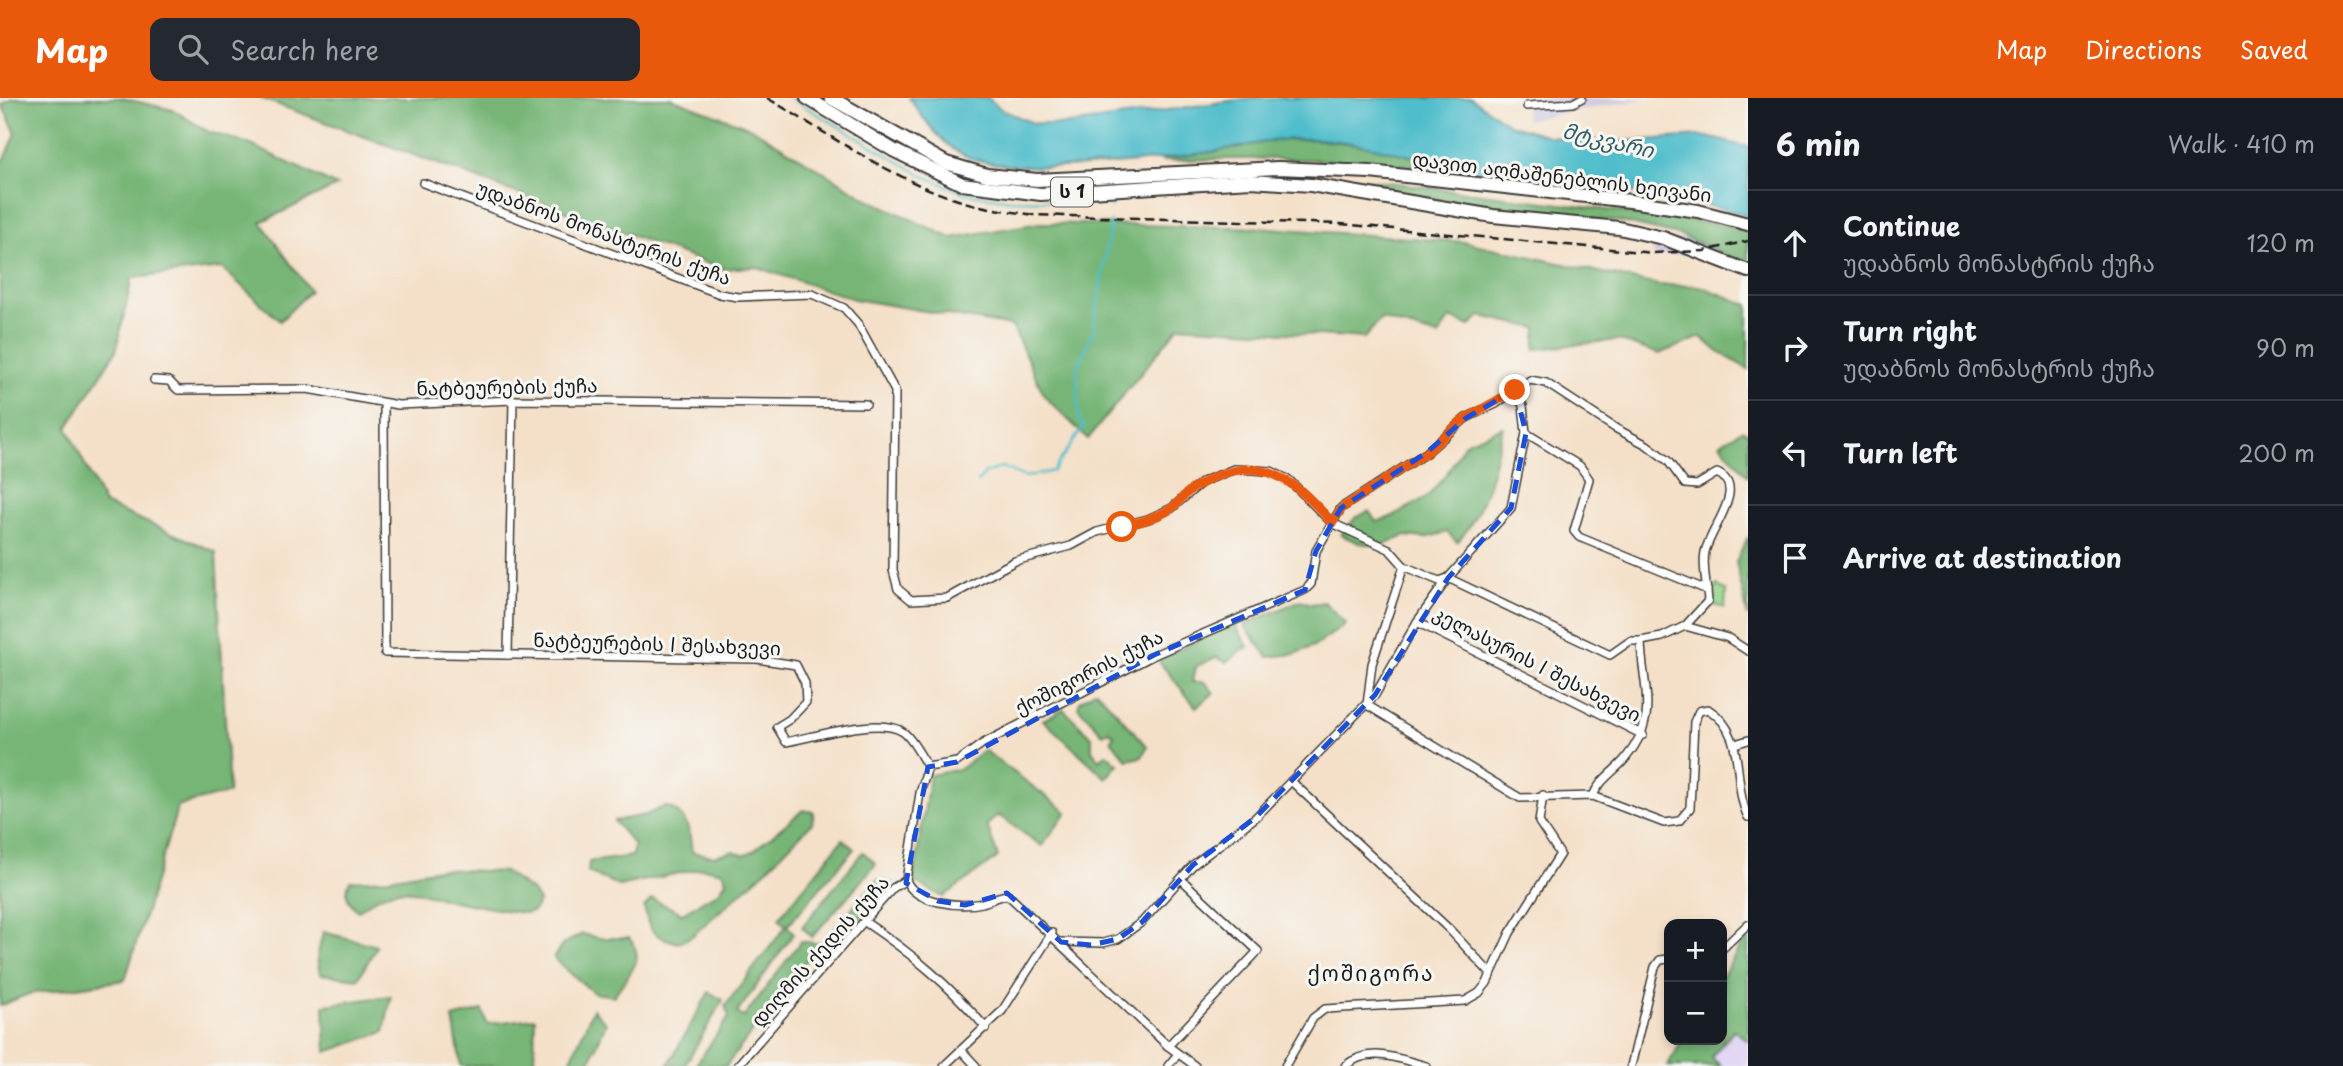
<!DOCTYPE html>
<html lang="en">
<head>
<meta charset="utf-8">
<style>
  body { margin:0; font-family:"Playpen Sans","Noto Sans Georgian",sans-serif; background:#242831; color:#f1f3f6 }
  .controls { position:absolute; right:21px; bottom:21px; display:grid; overflow:hidden; border-radius:14px; box-shadow:0 4px 10px #0003 }
  .controls button { width:63px; height:63px; display:grid; place-items:center; padding:0; border:0; border-bottom:2px solid #363941; background:#171b24; color:#f1f3f6; font:35px sans-serif }
  .stop { position:absolute; width:21px; height:21px; margin:-16px; border:5px solid #ea580c; border-radius:50%; background:#fff }
  .stop.end { background:#ea580c; border-color:#fff; box-shadow:0 2px 7px #0008 }
  .list { margin:0; padding:0; list-style:none }
  h2 { display:flex; justify-content:space-between; align-items:center; height:91px; margin:0; padding:0 28px; font-size:30px }
  h2 small { font-size:23px; font-weight:400; color:#9ea1a6 }
  .list li { display:grid; grid-template-columns:46px 1fr auto; gap:21px; align-items:center; box-sizing:border-box; height:105px; padding:0 28px; border-top:2px solid #363941 }
  .list b { display:block; font-size:26px; white-space:nowrap }
  .list p { margin:0; font-size:23px; white-space:nowrap; color:#9ea1a6 }
  .list em { font-size:23px; font-style:normal; color:#9ea1a6 }
  .icon { flex:none; width:38px; height:38px; fill:none; stroke:currentColor; stroke-width:2; stroke-linecap:round; stroke-linejoin:round }
  .map { position:relative; flex:none; width:1748px; height:968px; overflow:hidden }
  header { display:flex; align-items:center; gap:42px; box-sizing:border-box; height:98px; padding:0 35px; background:#ea580c; color:#fff }
  header strong { font-size:33px }
  nav { display:flex; gap:38px; margin-inline-start:auto; font-size:24px }
  .search { width:490px; height:63px; background:#242831; display:flex; align-items:center; gap:18px; box-sizing:border-box; padding:0 24px; border-radius:14px; color:#9ea1a6; font-size:26px }
  main { display:flex }
  aside { flex:1; background:#171b24 }
  .map>svg:first-child { display:block }
  .built { fill:#e0d4f4 }
  .industrial { fill:#c4c0db }
  .green { fill:#93d38a; stroke:#587853; stroke-width:2 }
  .forest { fill:#76b576; stroke:#496849; stroke-width:2 }
  .water { fill:#50bdcb; stroke:#366c74; stroke-width:2 }
  .lines { fill:none; stroke-linecap:round; stroke-linejoin:round }
  .stream { stroke:#50bdcb; stroke-width:2.5 }
  .minor-casing { stroke:#3c3936; stroke-width:10 }
  .motorway-casing { stroke:#3c3936; stroke-width:16 }
  .minor { stroke:#fff; stroke-width:7 }
  .motorway { stroke:#fff; stroke-width:12 }
  .rail { stroke:#1c1c1c; stroke-width:2.5; stroke-dasharray:10 5; stroke-linecap:butt }
  .route { stroke:#ea580c; stroke-width:9 }
  .marked { fill:none; stroke:#1d4ed8; stroke-width:5; stroke-dasharray:14 9; stroke-linejoin:round }
  .labels { text-anchor:middle; stroke-width:6; stroke-linejoin:round; paint-order:stroke }
  .shield { fill:#f6f6f2; stroke:#5d5d5c; stroke-width:2 }
  .shield-label { font-size:18px; font-weight:bold; fill:#1c1c1c }
  .street-label { font-size:19px; fill:#1c1c1c; stroke:#f6f6f2 }
  .water-label { font-size:21px; font-style:italic; fill:#315c62; stroke:#f6f6f2 }
  .neighbourhood-label { font-size:21px; letter-spacing:2px; fill:#1c1c1c; stroke:#f6f6f2 }
</style>
</head>
<body>
<header>
<strong>Map</strong>
<div class="search"><svg class="icon" aria-label="search" viewBox="0 0 24 24"><circle cx="10" cy="10" r="6"/><path d="M15 15l6 6"/></svg>Search here</div>
<nav><a>Map</a><a>Directions</a><a>Saved</a></nav>
</header>
<main>
<div class="map">
<svg width="1748" height="968" viewBox="0 0 1748 968">
  <rect width="100%" height="100%" fill="#f6f6f2"/>
  <filter id="ink" filterUnits="userSpaceOnUse"><feTurbulence type="fractalNoise" baseFrequency=".0143" numOctaves="2"/><feDisplacementMap in="SourceGraphic" scale="14" xChannelSelector="R" yChannelSelector="G"/><feConvolveMatrix kernelMatrix="1 2 1 2 8 2 1 2 1" color-interpolation-filters="sRGB"/></filter>
  <filter id="wash" filterUnits="userSpaceOnUse"><feTurbulence type="fractalNoise" baseFrequency=".00686" numOctaves="4" result="noise"/><feDisplacementMap in="SourceGraphic" scale="28" xChannelSelector="R" yChannelSelector="G"/><feGaussianBlur stdDeviation="1.57" result="paint"/><feColorMatrix in="noise" values="0 0 0 0 0 0 0 0 0 0 0 0 0 0 0 0 0 1.4 0 .05"/><feComposite in="paint" operator="in"/></filter>
  <g filter="url(#wash)">
    <rect width="100%" height="100%" fill="#f4e0c8"/>
    <path class="built" d="M1734,931L1748,943V968H1721L1710,959Z"/>
    <g class="industrial">
      <path d="M1525,0H1649L1526,22Z"/>
      <path d="M1748,133V147L1713,155L1653,157L1654,144Z"/>
    </g>
    <path class="green" d="M1717,487L1726,493L1725,510L1711,506Z"/>
    <g class="forest">
      <path d="M12,0H122L173,12L209,34L249,46L337,88L261,124L310,193L280,223L222,170L132,180L116,253L67,330L104,406L216,454L229,695L178,708L125,882L28,896L0,908V66L6,59L16,35L2,7Z"/>
      <path d="M260,0H671L751,30L868,101L951,140L1039,125L1270,130L1465,144L1658,187L1700,188L1748,207V271L1717,253L1701,239L1659,256L1618,242L1535,251L1537,230L1480,218L1470,228L1450,220L1438,238L1381,221L1364,240L1179,228L1088,341L1045,299L1012,228L854,201L756,169L722,171Z"/>
      <path d="M1309,41L1378,48L1474,73L1472,76C1369,60 1267,58 1163,63L1161,59L1270,43Z"/>
      <path d="M1363,81L1727,127L1748,135V166L1683,138L1621,124L1519,114L1359,87Z"/>
      <path d="M1503,329C1494,368 1485,414 1457,444L1447,434L1425,440L1405,438L1381,448L1359,445L1341,437L1355,420L1369,413L1376,424L1394,418L1428,398L1446,377L1465,345Z"/>
      <path d="M1742,332L1748,335V378L1720,346Z"/>
      <path d="M1748,439V519L1736,464Z"/>
      <path d="M1301,502L1310,506L1324,504L1346,526L1316,547L1295,556L1268,559L1244,527Z"/>
      <path d="M1234,525L1248,549L1226,564L1216,559L1195,569L1192,584H1205L1214,595L1196,609L1158,562Z"/>
      <path d="M1096,592L1147,648L1142,659L1127,662L1111,642L1114,637L1109,633L1103,636L1078,609L1080,603Z"/>
      <path d="M1063,611L1092,639V652L1099,662L1106,656L1118,666L1106,680L1043,622Z"/>
      <path d="M984,652L1067,714L1042,748L998,717L987,727L998,759L943,799L913,783L930,677L960,671Z"/>
      <path d="M665,708C688,715 690,733 692,754L713,758L733,753L744,757L753,753L803,712L814,714L812,725L766,772L691,839L678,845C652,837 650,836 644,809L652,801L682,815L720,793L726,783L723,774L703,770L619,788L588,774L589,764L632,758L634,747L614,723L646,717Z"/>
      <path d="M843,741L854,751L787,828L794,835L737,915L744,919L801,843L821,846L877,782L892,785L819,867L809,859L726,968H695L729,919L725,908L786,828L779,820Z"/>
      <path d="M863,754L876,766L812,839L802,829Z"/>
      <path d="M438,771L505,774L533,794L539,803L534,813L524,815C499,812 474,807 449,802C405,792 398,782 358,813C347,803 344,796 350,783L384,781Z"/>
      <path d="M323,834L377,848L358,881L320,876L317,860Z"/>
      <path d="M1748,835V943L1734,932L1711,959L1721,968H1667L1683,942H1722V879Z"/>
      <path d="M582,836L599,840H629C648,863 628,875 614,898L594,895L555,862L554,859L563,846Z"/>
      <path d="M709,894L723,902L685,967H668Z"/>
      <path d="M391,898L384,934L326,954L324,907Z"/>
      <path d="M593,911L606,925L588,968H568Z"/>
      <path d="M482,912L487,926L535,920L534,968H461L453,920Z"/>
    </g>
    <path class="water" d="M909,0H988L1002,12L1033,25L1063,27L1251,0H1471L1509,26L1548,38L1611,44L1703,38L1748,49V118C1669,93 1584,92 1502,79C1437,69 1377,43 1310,41C1275,40 1241,49 1205,55C1145,64 1025,79 968,59C943,49 924,21 909,0Z"/>
    <g class="lines">
      <g class="stream">
        <path d="M790,0L924,78L964,95L1011,102L1110,104"/>
        <path d="M1110,101L1111,109"/>
        <path d="M977,384L986,375L1002,369L1025,379L1053,373L1084,328L1079,322L1077,271L1093,233L1111,124"/>
      </g>
    </g>
  </g>
  <g filter="url(#ink)">
    <g class="lines">
      <defs>
        <g id="minor">
          <path d="M1527,8L1573,5L1582,0"/>
          <path d="M423,85L720,196L738,199L812,196L844,210L858,226L895,293L893,472L898,491L911,502L947,500L1015,463L1071,448L1097,434L1148,421L1172,410L1202,384L1234,371L1271,373L1289,382L1332,425L1389,451L1404,468L1372,566L1367,607L1520,700L1593,698L1664,725L1679,723L1690,710L1694,624L1699,613L1708,611C1748,636 1731,683 1748,719"/>
          <path d="M154,282L169,283L178,292L307,291L398,307L513,302L866,306"/>
          <path d="M384,306L385,555L757,561L796,567L805,585L806,604L790,621L777,629L786,644C813,639 880,618 903,634C913,641 921,659 928,669"/>
          <path d="M1526,335L1580,368L1589,381L1574,433L1579,439L1707,492"/>
          <path d="M1404,468L1439,483L1448,480L1610,557L1630,543H1641"/>
          <path d="M1417,524L1643,637"/>
          <path d="M508,557L513,302"/>
          <path d="M1735,646L1748,642"/>
          <path d="M928,669L957,664L982,646L1154,557L1305,492L1311,486L1316,453L1341,410L1426,355L1466,320L1496,306L1530,282L1546,285L1615,330L1647,347L1668,363L1685,386L1697,387L1717,375C1748,389 1711,429 1705,454C1702,468 1707,488 1708,503L1685,528"/>
          <path d="M1291,683L1450,832L1491,876"/>
          <path d="M1593,698C1599,682 1614,674 1625,661C1661,618 1642,591 1641,543L1662,539L1685,528L1728,540L1748,553"/>
          <path d="M906,782C914,805 961,810 982,805C991,803 999,797 1008,797L1168,948L1195,968"/>
          <path d="M906,782L920,695L928,669"/>
          <path d="M865,824C913,856 949,887 986,930"/>
          <path d="M1061,844L1103,845L1118,841L1142,824L1193,767L1256,719L1375,597L1417,524L1448,480L1511,410L1526,335L1523,308L1515,292"/>
          <path d="M1722,851L1748,826"/>
          <path d="M1168,948L1258,853L1181,781"/>
          <path d="M962,953L976,968"/>
          <path d="M737,968L893,790L906,782"/>
          <path d="M944,968L1002,913L1052,835"/>
          <path d="M1168,968L1178,956"/>
          <path d="M1285,968L1313,920L1325,911L1465,903L1479,895L1487,885L1510,835L1560,756L1539,724L1543,697"/>
          <path d="M1345,968C1369,947 1399,961 1426,968"/>
          <path d="M1631,968L1655,869L1660,862L1669,861"/>
        </g>
        <g id="motorway">
          <path d="M807,0L893,52L962,86L1041,96L1251,83L1311,87L1493,118L1619,130L1663,140L1748,173"/>
          <path d="M831,0L946,65L987,77L1037,82L1278,70L1370,74L1630,103L1698,113L1748,126"/>
        </g>
      </defs>
      <use href="#minor" class="minor-casing"/>
      <use href="#motorway" class="motorway-casing"/>
      <use href="#minor" class="minor"/>
      <use href="#motorway" class="motorway"/>
      <path class="rail" d="M767,0C827,35 889,79 955,101C981,110 1008,113 1034,117L1341,126L1653,155L1704,153L1748,143"/>
    </g>
  </g>
  <g class="lines" filter="url(#ink)">
    <path class="route" d="M1122,429C1138,424 1157,420 1172,410C1179,405 1183,397 1191,392C1252,351 1290,375 1332,425L1342,410L1426,355L1460,324L1515,292"/>
  </g>
  <path class="marked" d="M1515,292L1526,335L1511,410L1448,480L1375,597L1256,719L1193,767L1142,824L1118,841L1091,847L1061,844L1007,795L965,807L938,803L906,785L928,669L957,664L1154,557L1305,492L1316,453L1341,410L1426,355L1466,320Z"/>
  <g class="labels">
    <rect class="shield" x="1051" y="79.5" width="42" height="29" rx="5"/>
    <g class="shield-label">
      <text x="1072" y="100">ს 1</text>
    </g>
    <g class="street-label">
      <text transform="translate(1562 79) rotate(7)" y="7">დავით აღმაშენებლის ხეივანი</text>
      <text transform="translate(604 135) rotate(20)" y="7">უდაბნოს მონასტერის ქუჩა</text>
      <text transform="translate(507 289) rotate(-1)" y="7">ნატბეურების ქუჩა</text>
      <text transform="translate(657 546) rotate(2)" y="7">ნატბეურების I შესახვევი</text>
      <text transform="translate(1537 566) rotate(27)" y="7">კელასურის I შესახვევი</text>
      <text transform="translate(1089 574) rotate(-27)" y="7">ქოშიგორის ქუჩა</text>
      <text transform="translate(820 853) rotate(-48)" y="7">დიღმის ქედის ქუჩა</text>
    </g>
    <g class="water-label">
      <text transform="translate(1608 43) rotate(13)" y="7">მტკვარი</text>
    </g>
    <g class="neighbourhood-label">
      <text x="1371" y="883">ქოშიგორა</text>
    </g>
  </g>
</svg>
<div class="controls">
<button>+</button>
<button>−</button>
</div>
<div class="stop" style="left:1122px;top:429px"></div>
<div class="stop end" style="left:1515px;top:292px"></div>
</div>
<aside>
<h2>6 min<small>Walk · 410 m</small></h2>
<ul class="list">
<li><svg class="icon" aria-label="ahead" viewBox="0 0 24 24"><path d="M12 20V5M6 11l6-6 6 6"/></svg><div><b>Continue</b><p>უდაბნოს მონასტრის ქუჩა</p></div><em>120 m</em></li>
<li><svg class="icon" aria-label="right" viewBox="0 0 24 24"><path d="M7 20v-9h11M14 6l5 5-5 5"/></svg><div><b>Turn right</b><p>უდაბნოს მონასტრის ქუჩა</p></div><em>90 m</em></li>
<li><svg class="icon" aria-label="left" viewBox="0 0 24 24"><path d="M17 20v-9H6M10 6l-5 5 5 5"/></svg><div><b>Turn left</b></div><em>200 m</em></li>
<li><svg class="icon" aria-label="arrive" viewBox="0 0 24 24"><path d="M6 21V4h12l-3 4 3 4H6"/></svg><div><b>Arrive at destination</b></div></li>
</ul>
</aside>
</main>
</body>
</html>
